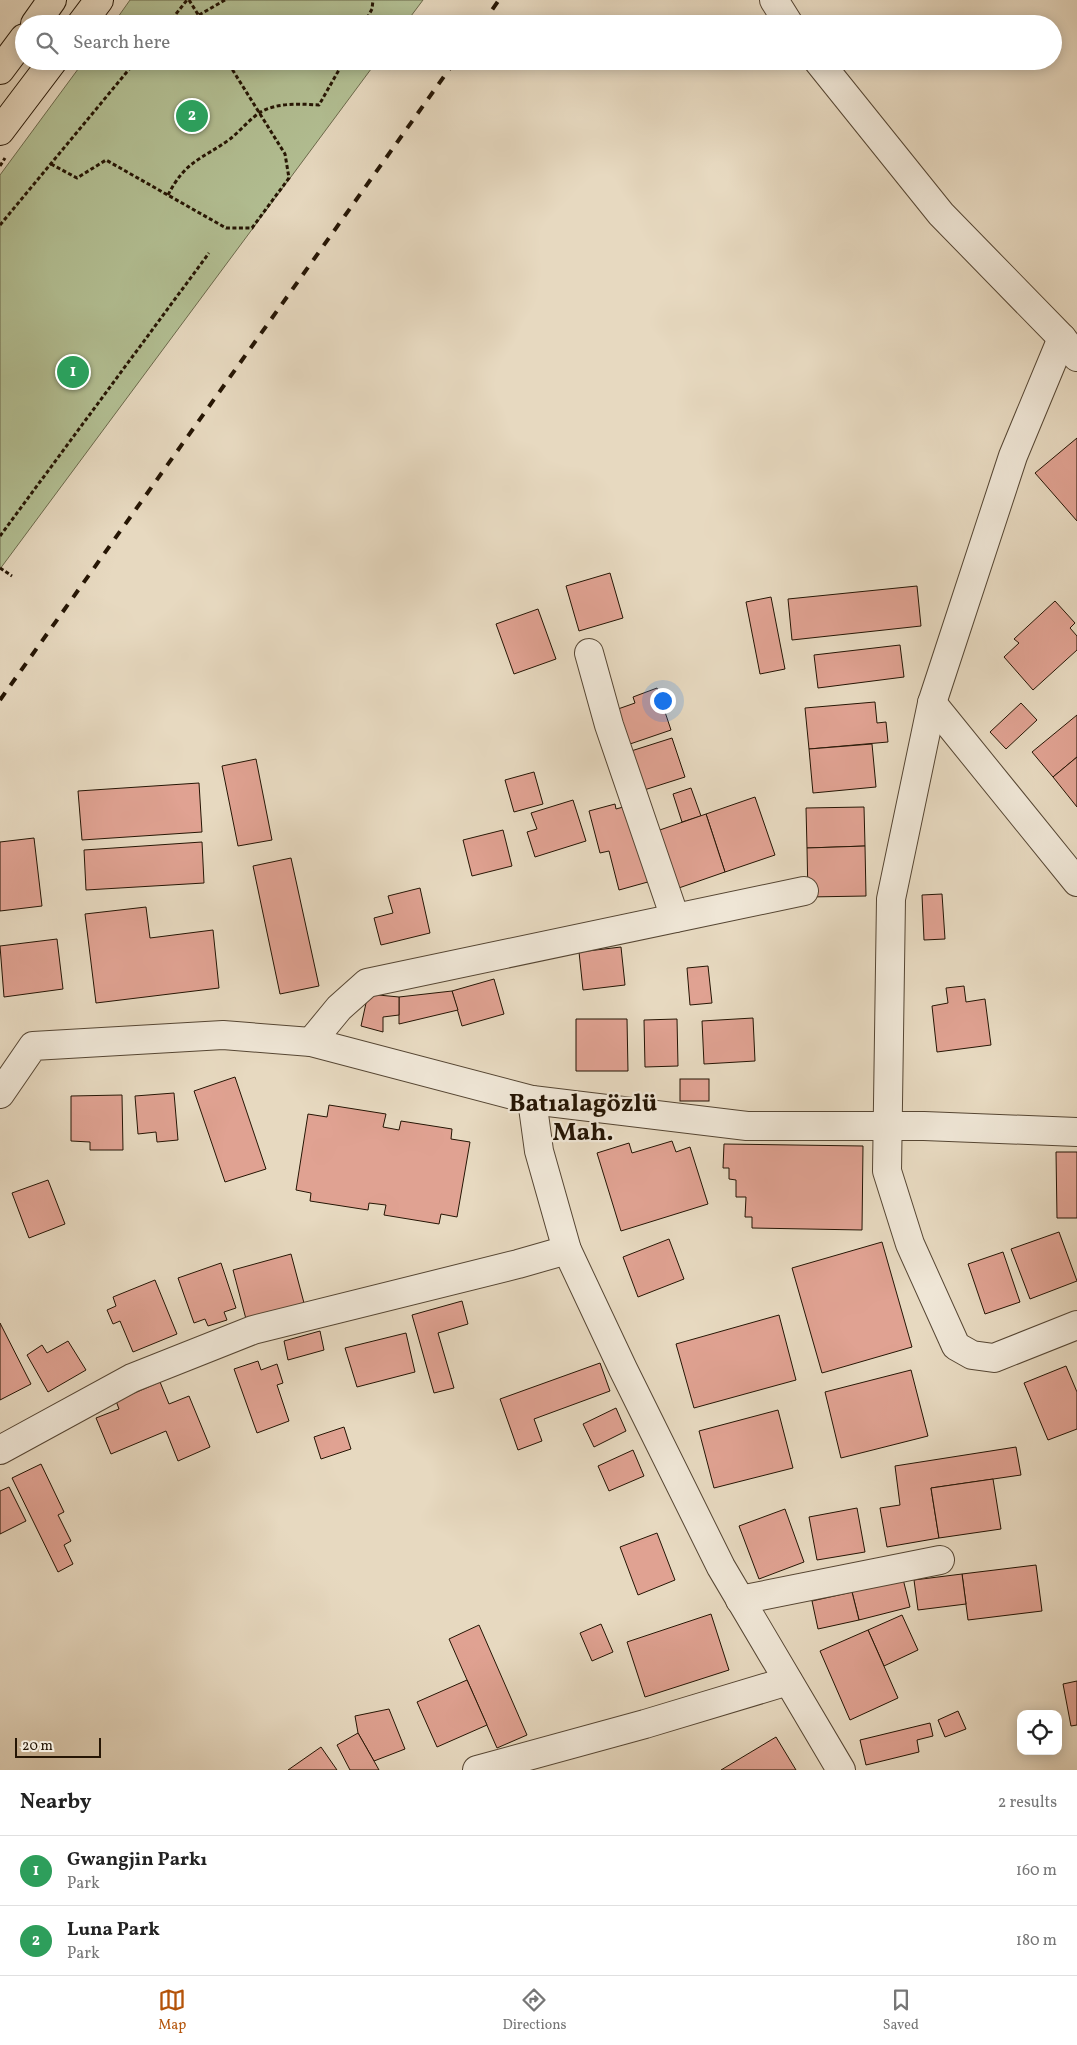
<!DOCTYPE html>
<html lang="en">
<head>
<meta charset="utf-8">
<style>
  body { margin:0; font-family:Vollkorn,serif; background:#f2f2f2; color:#222 }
  .controls { position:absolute; right:15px; bottom:15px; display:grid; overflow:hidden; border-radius:10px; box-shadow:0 2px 12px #0003 }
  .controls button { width:45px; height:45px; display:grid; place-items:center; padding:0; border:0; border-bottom:1px solid #e0e0e0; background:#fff; color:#222; font:25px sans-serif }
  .scale { position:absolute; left:15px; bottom:12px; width:86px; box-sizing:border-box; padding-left:5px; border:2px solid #251504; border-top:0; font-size:14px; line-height:18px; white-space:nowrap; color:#251504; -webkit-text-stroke:4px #efe6d6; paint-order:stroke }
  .you { position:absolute; left:662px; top:700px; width:18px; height:18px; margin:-12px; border:4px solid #fff; border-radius:50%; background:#1a73e8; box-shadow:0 0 0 8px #1a73e833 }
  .badge { display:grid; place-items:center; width:32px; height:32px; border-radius:50%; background:#b45309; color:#fff; font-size:16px; font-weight:700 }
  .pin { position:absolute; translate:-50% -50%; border:2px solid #fff; box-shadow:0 1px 5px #0006 }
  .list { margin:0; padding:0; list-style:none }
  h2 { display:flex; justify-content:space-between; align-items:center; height:65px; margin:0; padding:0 20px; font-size:21px }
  h2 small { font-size:16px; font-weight:400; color:#767676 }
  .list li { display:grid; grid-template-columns:32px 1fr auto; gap:15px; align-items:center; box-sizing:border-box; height:70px; padding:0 20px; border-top:1px solid #e0e0e0 }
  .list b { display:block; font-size:19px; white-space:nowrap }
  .list p { margin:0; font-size:16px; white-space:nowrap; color:#767676 }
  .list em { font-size:16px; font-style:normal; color:#767676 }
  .icon { flex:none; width:28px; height:28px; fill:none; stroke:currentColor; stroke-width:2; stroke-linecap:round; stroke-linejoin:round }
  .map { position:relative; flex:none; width:1077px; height:1770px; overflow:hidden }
  .search { position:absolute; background:#fff; box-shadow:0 2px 12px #0003; left:15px; right:15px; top:15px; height:55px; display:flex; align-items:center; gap:12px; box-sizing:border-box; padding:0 18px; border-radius:28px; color:#767676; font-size:19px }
  .sheet { height:205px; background:#fff }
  nav { display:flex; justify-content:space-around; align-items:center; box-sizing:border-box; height:70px; border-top:1px solid #e0e0e0; background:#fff; font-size:14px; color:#767676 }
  nav a { display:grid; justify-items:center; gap:2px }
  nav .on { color:#b45309 }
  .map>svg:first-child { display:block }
  .green { fill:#b3c094; stroke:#6c6a4c }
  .building { fill:#e0a292; stroke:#251504 }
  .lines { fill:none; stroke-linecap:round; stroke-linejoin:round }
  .minor-casing { stroke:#564633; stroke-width:30 }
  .major-casing { stroke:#251504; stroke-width:30 }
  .path { stroke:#251504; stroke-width:3; stroke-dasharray:4 2.5; stroke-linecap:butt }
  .minor { stroke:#efe6d6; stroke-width:28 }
  .major { stroke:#e7d9c0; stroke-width:28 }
  .rail { stroke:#251504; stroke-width:4; stroke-dasharray:9 9; stroke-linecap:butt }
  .labels { text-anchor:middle; stroke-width:4.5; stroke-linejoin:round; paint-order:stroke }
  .district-label { font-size:25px; font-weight:bold; fill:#251504; stroke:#efe6d6 }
</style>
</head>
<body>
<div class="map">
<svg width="1077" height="1770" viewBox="0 0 1077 1770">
  <rect width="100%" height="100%" fill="#e7d9c0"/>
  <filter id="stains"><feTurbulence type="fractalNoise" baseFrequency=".004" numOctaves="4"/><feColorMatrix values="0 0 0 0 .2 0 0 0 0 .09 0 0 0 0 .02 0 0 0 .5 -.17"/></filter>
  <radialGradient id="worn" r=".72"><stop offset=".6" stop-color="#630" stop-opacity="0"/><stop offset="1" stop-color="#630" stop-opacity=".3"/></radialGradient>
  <g class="green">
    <path d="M130,0H423L405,24H113Z"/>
    <path d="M84,61H377L0,569V175Z"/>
  </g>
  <g class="building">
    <path d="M1077,438V521L1035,473Z"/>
    <path d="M610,573L623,618L579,631L566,586Z"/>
    <path d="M917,586L921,626L792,640L788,599Z"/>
    <path d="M771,597L785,669L760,674L746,602Z"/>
    <path d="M1055,601L1075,623L1070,628L1077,636V650L1033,690L1004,657L1019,643L1014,639Z"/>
    <path d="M538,609L556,659L514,674L496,624Z"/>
    <path d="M900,645L904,677L818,688L814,655Z"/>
    <path d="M657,688L671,730L630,744L618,709L635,703L633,697Z"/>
    <path d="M875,702L877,723L886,722L888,742L809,749L805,708Z"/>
    <path d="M1021,703L1037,720L1006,749L990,732Z"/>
    <path d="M1077,715V757L1053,777L1032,752Z"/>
    <path d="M672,738L685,777L641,791L628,752Z"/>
    <path d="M872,744L876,787L813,793L809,749Z"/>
    <path d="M1077,757V807L1053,777Z"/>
    <path d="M256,759L272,840L238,846L222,766Z"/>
    <path d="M534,772L543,804L514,812L505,780Z"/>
    <path d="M199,783L202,832L82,840L78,791Z"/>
    <path d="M691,788L701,816L682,822L673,794Z"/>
    <path d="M755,797L775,855L725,872L706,814Z"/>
    <path d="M573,800L586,841L535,857L527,832L537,829L531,813Z"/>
    <path d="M615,804L616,809L634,804L655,880L619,890L609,851L600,853L589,811Z"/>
    <path d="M864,807L865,846L807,848L806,808Z"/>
    <path d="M706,814L725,872L673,890L654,832Z"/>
    <path d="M503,830L512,866L472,876L463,840Z"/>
    <path d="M34,838L42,906L0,911V842Z"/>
    <path d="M202,842L204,883L86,890L84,850Z"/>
    <path d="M865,846L866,896L808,897L807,848Z"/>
    <path d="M291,858L319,986L280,994L253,866Z"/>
    <path d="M420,888L430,933L381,945L374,918L393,913L388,896Z"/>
    <path d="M942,894L945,939L924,940L922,895Z"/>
    <path d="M146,907L150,938L213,930L219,988L96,1003L85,914Z"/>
    <path d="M57,939L63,989L4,997L0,946Z"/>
    <path d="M621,947L625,985L583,990L579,952Z"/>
    <path d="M708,966L712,1003L690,1005L687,968Z"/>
    <path d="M494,979L504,1014L462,1026L452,991Z"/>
    <path d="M964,986L966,1002L985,999L991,1045L937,1052L932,1006L948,1003L946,988Z"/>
    <path d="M452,991L458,1010L399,1024V997Z"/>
    <path d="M368,994L399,997V1015L383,1017V1032L361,1026Z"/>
    <path d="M753,1018L755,1061L704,1064L702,1021Z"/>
    <path d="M576,1019H627L628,1071H576Z"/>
    <path d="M677,1019L678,1066L645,1067L644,1020Z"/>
    <path d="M235,1077L266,1169L225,1182L194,1091Z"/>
    <rect x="680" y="1079" width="29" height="22"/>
    <path d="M174,1093L178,1140L157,1142L156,1132L138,1134L135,1096Z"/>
    <path d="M122,1095L123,1150H90V1142L71,1141V1096Z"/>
    <path d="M329,1105L386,1114L383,1127L399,1130L401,1121L452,1129L451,1139L470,1142L457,1217L441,1214L439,1224L384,1215L386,1205L369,1203L368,1210L310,1201L311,1193L296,1190L308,1114L327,1117Z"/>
    <path d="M672,1141L676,1152L690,1147L708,1204L621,1231L597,1153L629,1143L632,1153Z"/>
    <path d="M724,1144L863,1146L862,1230L752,1228V1217H745L746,1197H736V1180L729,1179V1168H723Z"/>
    <path d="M1056,1152H1077V1218H1057Z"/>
    <path d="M48,1180L65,1224L29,1238L12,1193Z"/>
    <path d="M1059,1232L1077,1281L1030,1299L1011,1249Z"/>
    <path d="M669,1239L684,1279L638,1297L623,1257Z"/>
    <path d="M882,1242L912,1347L822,1373L792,1268Z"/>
    <path d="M1003,1252L1020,1302L985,1314L968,1264Z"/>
    <path d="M291,1254L304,1303L246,1319L233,1270Z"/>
    <path d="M221,1263L236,1308L224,1312L227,1320L208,1326L205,1319L194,1323L178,1278Z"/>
    <path d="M155,1280L177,1334L133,1352L120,1321L113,1324L107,1310L116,1306L113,1297Z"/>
    <path d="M462,1301L468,1324L438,1333L454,1388L434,1393L412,1315Z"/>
    <path d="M779,1315L796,1380L694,1408L676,1344Z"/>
    <path d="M0,1323L31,1384L0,1400Z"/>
    <path d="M320,1331L324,1350L288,1360L284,1341Z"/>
    <path d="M406,1333L415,1372L357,1387L345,1348Z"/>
    <path d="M68,1341L86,1370L48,1392L27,1355L42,1345L47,1353Z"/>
    <path d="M258,1361L261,1370L277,1364L283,1383L277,1385L289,1421L257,1433L234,1369Z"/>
    <path d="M600,1363L610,1391L534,1419L542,1441L518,1450L500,1399Z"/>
    <path d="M1066,1366L1077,1392V1429L1048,1440L1024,1383Z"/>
    <path d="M911,1370L928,1436L841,1458L825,1392Z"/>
    <path d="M160,1382L169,1404L189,1396L210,1447L178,1461L166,1431L111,1454L96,1418L119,1409L116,1401Z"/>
    <path d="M616,1408L626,1431L594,1447L583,1424Z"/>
    <path d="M778,1410L793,1468L714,1488L699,1431Z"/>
    <path d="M344,1427L351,1449L321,1459L314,1437Z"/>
    <path d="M1016,1447L1021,1475L931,1488L939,1538L887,1547L880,1508L900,1505L895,1466Z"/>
    <path d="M633,1450L644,1476L609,1491L598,1466Z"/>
    <path d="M41,1464L64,1512L58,1515L71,1541L64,1545L73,1564L58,1572L12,1478Z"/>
    <path d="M993,1479L1001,1529L939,1538L931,1488Z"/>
    <path d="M9,1487L26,1521L0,1534V1491Z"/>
    <path d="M857,1508L865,1552L817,1560L809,1517Z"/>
    <path d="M785,1509L804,1562L759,1579L739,1526Z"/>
    <path d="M657,1533L675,1580L638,1595L620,1547Z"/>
    <path d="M1036,1565L1042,1611L968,1620L962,1574Z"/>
    <path d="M962,1574L966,1604L918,1610L914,1580Z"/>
    <path d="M903,1579L910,1607L859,1620L852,1592Z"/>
    <path d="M852,1592L859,1620L818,1629L812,1601Z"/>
    <path d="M711,1614L729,1670L645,1697L627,1642Z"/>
    <path d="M902,1615L918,1650L884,1666L868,1630Z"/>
    <path d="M601,1624L613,1652L592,1661L580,1633Z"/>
    <path d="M479,1625L527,1735L497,1748L449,1639Z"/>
    <path d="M868,1630L898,1698L850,1720L820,1651Z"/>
    <path d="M467,1680L487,1725L437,1747L417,1702Z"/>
    <path d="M1077,1681V1725L1071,1726L1063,1684Z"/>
    <path d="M389,1709L405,1749L374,1761L358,1733L355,1716Z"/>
    <path d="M958,1711L966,1729L945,1737L938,1720Z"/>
    <path d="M930,1723L933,1736L917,1740L919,1752L866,1765L860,1740Z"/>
    <path d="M358,1733L374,1761L379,1770H350L337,1745Z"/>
    <path d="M776,1737L796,1770H721Z"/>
    <path d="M321,1747L337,1770H288Z"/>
  </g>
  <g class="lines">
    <defs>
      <g id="minor">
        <path d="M774,0L789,24"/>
        <path d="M818,61L941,214L1062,338L1077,357"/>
        <path d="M1062,338L1013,456L932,703L891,899L887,1171L910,1244L956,1346L972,1355L994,1358L1077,1325"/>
        <path d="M589,653L609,725L675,918"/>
        <path d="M932,703L1077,882"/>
        <path d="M311,1042L339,1008L367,983L804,891"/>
        <path d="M0,1094L33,1046L223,1035L311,1042L532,1100L747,1126H924L1077,1132"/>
        <path d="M532,1100L539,1151L567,1250L623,1369L721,1567L841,1770"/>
        <path d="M0,1450L132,1378L253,1330L518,1264L567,1250"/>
        <path d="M740,1600L940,1560"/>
        <path d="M477,1770L645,1724L788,1681"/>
      </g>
      <g id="major">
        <path d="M35,24L52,0"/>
        <path d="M81,24L99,0"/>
        <path d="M0,70L24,38"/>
        <path d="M0,131L53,61"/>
      </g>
    </defs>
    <use href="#minor" class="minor-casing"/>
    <use href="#major" class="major-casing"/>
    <g class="path">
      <path d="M189,0L204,24"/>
      <path d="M199,15L225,0"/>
      <path d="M168,24L187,0"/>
      <path d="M364,24L372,9L373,0"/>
      <path d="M51,164L77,178L106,160L226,228H252L289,178L285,154L227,61"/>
      <path d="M0,166L5,158"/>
      <path d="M168,195C186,160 201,160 230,139C240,131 249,120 259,113C277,102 300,104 319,105L344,61"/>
      <path d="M0,225L136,61"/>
      <path d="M0,536L209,253"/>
      <path d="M0,568L12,576"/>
    </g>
    <use href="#minor" class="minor"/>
    <use href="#major" class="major"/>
    <g class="rail">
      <path d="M482,24L499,0"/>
      <path d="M0,700L455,61"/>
    </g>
  </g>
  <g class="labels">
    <g class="district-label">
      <text x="583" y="1111">Batıalagözlü<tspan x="583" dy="29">Mah.</tspan></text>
    </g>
  </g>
  <rect width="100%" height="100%" filter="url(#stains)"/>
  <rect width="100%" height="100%" fill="url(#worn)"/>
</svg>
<div class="controls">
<button><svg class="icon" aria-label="locate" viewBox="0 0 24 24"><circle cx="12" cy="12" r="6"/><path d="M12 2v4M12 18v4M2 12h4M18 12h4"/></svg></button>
</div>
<div class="scale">20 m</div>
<div class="you"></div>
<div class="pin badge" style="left:73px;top:372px;background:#2e9e5b">1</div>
<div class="pin badge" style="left:192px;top:116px;background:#2e9e5b">2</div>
<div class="search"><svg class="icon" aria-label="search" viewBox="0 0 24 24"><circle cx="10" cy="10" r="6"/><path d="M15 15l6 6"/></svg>Search here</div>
</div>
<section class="sheet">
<h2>Nearby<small>2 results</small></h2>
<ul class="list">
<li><span class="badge" style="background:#2e9e5b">1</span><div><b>Gwangjin Parkı</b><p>Park</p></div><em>160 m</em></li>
<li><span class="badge" style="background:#2e9e5b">2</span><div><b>Luna Park</b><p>Park</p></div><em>180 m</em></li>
</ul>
</section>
<nav>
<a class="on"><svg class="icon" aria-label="map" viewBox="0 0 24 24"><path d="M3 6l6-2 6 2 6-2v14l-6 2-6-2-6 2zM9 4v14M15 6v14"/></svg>Map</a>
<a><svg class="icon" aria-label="directions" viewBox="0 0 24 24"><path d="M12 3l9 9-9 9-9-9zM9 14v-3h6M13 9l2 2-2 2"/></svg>Directions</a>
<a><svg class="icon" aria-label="saved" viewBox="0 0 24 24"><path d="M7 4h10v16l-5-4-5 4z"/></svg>Saved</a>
</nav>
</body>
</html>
